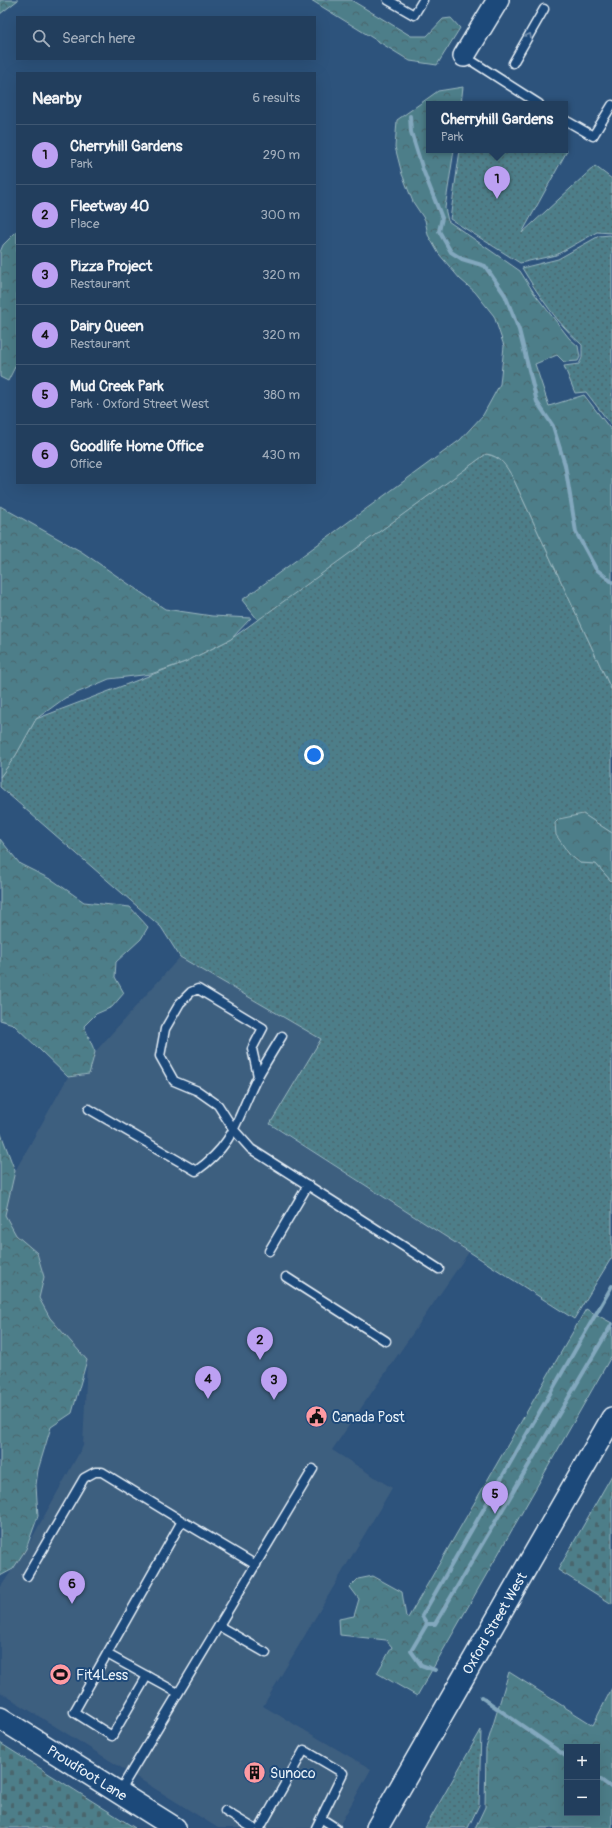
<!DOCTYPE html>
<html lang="en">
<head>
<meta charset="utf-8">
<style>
  body { margin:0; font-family:Pangolin,sans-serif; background:#2e4966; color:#f1f3f6 }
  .controls { position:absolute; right:12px; bottom:12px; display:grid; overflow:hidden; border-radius:0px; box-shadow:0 4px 16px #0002 }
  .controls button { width:36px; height:36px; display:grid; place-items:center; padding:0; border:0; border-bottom:1px solid #3f5772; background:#223e5d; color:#f1f3f6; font:20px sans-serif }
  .you { position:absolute; left:314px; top:755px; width:14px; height:14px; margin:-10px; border:3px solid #fff; border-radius:50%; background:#1a73e8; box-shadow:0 0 0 6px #1a73e833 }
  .badge { display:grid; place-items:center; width:26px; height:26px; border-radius:50%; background:#bca0f2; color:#111; font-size:13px; font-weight:700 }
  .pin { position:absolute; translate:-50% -33px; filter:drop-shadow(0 1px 2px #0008) }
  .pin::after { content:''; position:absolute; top:21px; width:14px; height:12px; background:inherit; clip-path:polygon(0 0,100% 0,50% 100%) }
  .popup { position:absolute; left:426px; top:101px; width:142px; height:52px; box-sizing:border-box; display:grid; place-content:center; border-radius:0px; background:#223e5d; filter:drop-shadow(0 1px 3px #0005); font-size:13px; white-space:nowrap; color:#a2aebc }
  .popup b { font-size:15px; color:#f1f3f6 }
  .popup::after { content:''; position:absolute; left:50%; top:100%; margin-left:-8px; border:8px solid transparent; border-top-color:#223e5d }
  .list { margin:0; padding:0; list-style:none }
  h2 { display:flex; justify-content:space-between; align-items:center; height:52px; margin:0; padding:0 16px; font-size:17px }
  h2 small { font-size:13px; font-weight:400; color:#a2aebc }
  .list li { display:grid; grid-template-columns:26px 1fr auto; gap:12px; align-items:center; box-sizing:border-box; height:60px; padding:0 16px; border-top:1px solid #3f5772 }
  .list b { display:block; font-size:15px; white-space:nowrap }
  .list p { margin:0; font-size:13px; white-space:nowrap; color:#a2aebc }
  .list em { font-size:13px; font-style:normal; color:#a2aebc }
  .icon { flex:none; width:22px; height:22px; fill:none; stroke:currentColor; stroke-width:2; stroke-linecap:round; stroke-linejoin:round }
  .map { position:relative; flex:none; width:612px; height:1828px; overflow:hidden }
  .search { position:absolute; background:#223e5d; box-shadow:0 4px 16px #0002; left:16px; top:16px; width:300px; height:44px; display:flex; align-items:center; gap:10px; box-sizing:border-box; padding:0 14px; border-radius:0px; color:#a2aebc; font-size:15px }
  .panel { position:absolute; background:#223e5d; box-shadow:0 4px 16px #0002; left:16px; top:72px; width:300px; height:412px; border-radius:0px }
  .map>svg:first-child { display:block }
  .built { fill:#3e5e7f }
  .grass { fill:url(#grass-dots); stroke:#9bb8c0 }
  .forest { fill:url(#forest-crowns); stroke:#9bb8c0; fill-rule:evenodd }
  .cemetery { fill:url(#cemetery-stones); stroke:#9bb8c0 }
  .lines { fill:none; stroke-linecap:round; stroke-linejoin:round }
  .stream { stroke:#83a8be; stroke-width:4 }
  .lane-casing { stroke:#e8f1f8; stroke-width:11 }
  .secondary-casing { stroke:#e8f1f8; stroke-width:24 }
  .lane { stroke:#1f4a7a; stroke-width:8 }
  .secondary { stroke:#1f4a7a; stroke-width:21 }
  .oneway { stroke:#6f8dac }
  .labels { text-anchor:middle; stroke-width:4; stroke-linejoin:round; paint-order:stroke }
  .poi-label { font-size:14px; fill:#e8f1f8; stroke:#1f4a7a; text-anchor:start }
  .street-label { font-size:14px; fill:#e8f1f8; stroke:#1f4a7a }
</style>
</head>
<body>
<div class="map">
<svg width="612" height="1828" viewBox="0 0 612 1828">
  <defs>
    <pattern id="grass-dots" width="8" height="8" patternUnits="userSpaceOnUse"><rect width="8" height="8" fill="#4e7e89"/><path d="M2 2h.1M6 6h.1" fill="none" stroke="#4a666d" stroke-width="1.8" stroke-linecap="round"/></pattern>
    <pattern id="forest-crowns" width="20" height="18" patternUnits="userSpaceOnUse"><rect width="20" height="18" fill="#4e7e89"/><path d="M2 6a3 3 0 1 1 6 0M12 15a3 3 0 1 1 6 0" fill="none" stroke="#4a666d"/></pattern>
    <pattern id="cemetery-stones" width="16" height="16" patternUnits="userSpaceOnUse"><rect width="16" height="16" fill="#4e7e89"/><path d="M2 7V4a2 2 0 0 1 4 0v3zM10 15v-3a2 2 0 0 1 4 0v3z" fill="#4a666d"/></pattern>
  </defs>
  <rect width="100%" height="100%" fill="#2d537c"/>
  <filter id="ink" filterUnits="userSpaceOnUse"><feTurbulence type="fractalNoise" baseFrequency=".025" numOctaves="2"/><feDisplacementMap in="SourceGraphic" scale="8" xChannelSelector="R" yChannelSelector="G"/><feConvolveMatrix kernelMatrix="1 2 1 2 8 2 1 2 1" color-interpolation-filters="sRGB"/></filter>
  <g filter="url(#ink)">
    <path class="built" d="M180,957L322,1039L270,1125L469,1252L332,1450L392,1488L263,1706L371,1769L338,1828H218L0,1692V1588L26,1549L83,1446L87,1360L50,1318L39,1298L44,1277L37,1253L16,1235L5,1215L15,1171L68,1077L89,1074L95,1052Z"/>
    <g class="grass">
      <path d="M460,150H565L567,151L522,233L595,166L612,179V233L597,232L556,255L520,263L450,219Z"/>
      <path d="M610,235L612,236V426L586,392L575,393L564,366L579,364L582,358V345C558,324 539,296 522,268L558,259L599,236Z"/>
      <path d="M486,454C501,457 506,465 513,478L612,691V833L583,814L580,863L596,864L612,882V1257L574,1319L270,1124L321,1039L180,957L161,927L0,787V777L16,755L36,719L185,662L231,639Z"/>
      <path d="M481,1730L479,1805L468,1828H425Z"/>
    </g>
    <g class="forest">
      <path d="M0,0H18L0,14Z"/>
      <path d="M311,0H351L411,36H427L443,19L451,18L460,28L437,65L410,61Z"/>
      <path d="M463,87L461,104H429V150H454L445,208L448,221L520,271L534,293L569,338L578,346L580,357L578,361L564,362L557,355L535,364L549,406L584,395L612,431V691L513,478C506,466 501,456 486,454L258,620L242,600L460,440L483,415L500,384L504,346L494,316L475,292L460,279L439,254L428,235L425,220L413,202L402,174L395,147L397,120L438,91Z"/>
      <path d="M17,231V363L8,381L0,377V252L3,245Z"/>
      <path d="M0,506L82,552L165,609L212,616L251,618L231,639L185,662L151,674L109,679L65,698L36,719L16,755L0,777Z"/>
      <path d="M583,814L612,833V882L596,864L580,863L569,854L556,835L555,823L559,819Z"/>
      <path d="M0,839L20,864L54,881L84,902L130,907L148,927L141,939L116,962L115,977L124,993L112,1007L96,1014L84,1026L95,1052L89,1074L68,1077L13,1024L0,1020Z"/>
      <path d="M0,1131L15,1171L5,1215L16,1235L37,1253L44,1277L39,1298L50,1318L87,1360L72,1413L51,1427L38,1470L36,1485L38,1516L26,1549L13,1569L0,1576Z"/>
      <path d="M586,1309L612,1323V1355L417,1696L377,1673L392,1647L386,1640L340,1635L339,1619L354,1616L359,1599L350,1587L358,1579L373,1576L402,1592L406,1617L408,1618Z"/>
      <path d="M509,1672L593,1725L612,1688V1828H475L485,1807L486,1748ZM567,1747H597V1813H567Z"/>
    </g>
    <g class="cemetery">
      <path d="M612,1475V1604L558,1570Z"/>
      <path d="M0,1743L135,1828H0Z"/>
    </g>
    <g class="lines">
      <g class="stream">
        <path d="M410,116L411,132L423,170L442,218L439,231L451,252L462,259L485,266L505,295L519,330L537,402L553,426L565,465L576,532L596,569L612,582"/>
        <path d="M427,1624L422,1616L612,1286"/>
        <path d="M427,1624H435L612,1324"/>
        <path d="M427,1624L411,1651L421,1665L435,1670"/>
        <path d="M481,1697L567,1757"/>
        <path d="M597,1777L612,1788"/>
      </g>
      <defs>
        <g id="lane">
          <path d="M388,0L414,15L423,0"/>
          <path d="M464,56L539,104"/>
          <path d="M513,63L544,9"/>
          <path d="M565,120L593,136L612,105"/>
          <path d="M258,1076L252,1049L263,1028L198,989L191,992L180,1003L165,1029L160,1056L174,1081L198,1091L218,1105L234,1130L251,1149L439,1269"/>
          <path d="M89,1109L196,1171C237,1142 237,1116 258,1076C266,1062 274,1049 282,1036"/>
          <path d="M269,1251L308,1185"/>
          <path d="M286,1277L386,1341"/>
          <path d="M27,1576L84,1478L95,1472H102L182,1521"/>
          <path d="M219,1626L266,1653"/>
          <path d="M107,1654L147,1676"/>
          <path d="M178,1693L147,1676L112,1736L74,1712L182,1521L256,1565"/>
          <path d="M119,1792L313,1469"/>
          <path d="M225,1811L253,1828"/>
          <path d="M322,1819L336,1828"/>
          <path d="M260,1828L304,1750L343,1773L316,1828"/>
        </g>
        <g id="secondary">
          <path d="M464,56L498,0"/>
          <path id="s1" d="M0,1718L175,1828"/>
          <path id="s2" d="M377,1828L612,1418"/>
        </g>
      </defs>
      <use href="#lane" class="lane-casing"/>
      <use href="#secondary" class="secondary-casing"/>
      <use href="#lane" class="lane"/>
      <use href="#secondary" class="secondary"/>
    </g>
    <defs><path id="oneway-chevron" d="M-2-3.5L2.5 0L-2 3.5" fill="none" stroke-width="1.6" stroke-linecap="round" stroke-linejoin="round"/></defs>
    <use class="oneway" href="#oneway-chevron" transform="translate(529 36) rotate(-60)"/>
  </g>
  <defs>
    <symbol id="civic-disc" viewBox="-11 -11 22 22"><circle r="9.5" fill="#ff9aa2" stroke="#1f4a7a"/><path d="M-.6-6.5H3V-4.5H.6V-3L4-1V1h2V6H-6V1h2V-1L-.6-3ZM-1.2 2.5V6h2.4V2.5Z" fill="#111"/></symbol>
    <symbol id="stadium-disc" viewBox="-11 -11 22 22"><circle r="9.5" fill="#ff9aa2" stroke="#1f4a7a"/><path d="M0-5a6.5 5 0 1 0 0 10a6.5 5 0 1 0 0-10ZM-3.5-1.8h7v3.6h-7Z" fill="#111"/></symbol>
    <symbol id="building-disc" viewBox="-11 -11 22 22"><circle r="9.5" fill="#ff9aa2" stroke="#1f4a7a"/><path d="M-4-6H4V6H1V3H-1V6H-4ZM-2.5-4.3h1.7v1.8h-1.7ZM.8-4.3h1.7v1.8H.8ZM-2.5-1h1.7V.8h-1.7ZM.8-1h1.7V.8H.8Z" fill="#111"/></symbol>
  </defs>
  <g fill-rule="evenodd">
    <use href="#civic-disc" x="304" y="1404" width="25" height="25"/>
    <use href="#stadium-disc" x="48" y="1662" width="25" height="25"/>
    <use href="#building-disc" x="242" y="1760" width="25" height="25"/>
  </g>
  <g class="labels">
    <g class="poi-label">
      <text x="332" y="1422">Canada Post</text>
      <text x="76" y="1680">Fit4Less</text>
      <text x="270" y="1778">Sunoco</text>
    </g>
    <g class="street-label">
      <text dy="5" stroke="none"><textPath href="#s2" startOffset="236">Oxford Street West</textPath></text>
      <text dy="5" stroke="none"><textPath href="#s1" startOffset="103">Proudfoot Lane</textPath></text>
    </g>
  </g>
</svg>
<div class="controls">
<button>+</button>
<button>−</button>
</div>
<div class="you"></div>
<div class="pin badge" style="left:497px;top:199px">1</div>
<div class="popup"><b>Cherryhill Gardens</b>Park</div>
<div class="pin badge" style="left:260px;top:1360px">2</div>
<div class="pin badge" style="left:274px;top:1400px">3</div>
<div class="pin badge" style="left:208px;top:1399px">4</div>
<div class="pin badge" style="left:495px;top:1514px">5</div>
<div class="pin badge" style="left:72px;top:1604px">6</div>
<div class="search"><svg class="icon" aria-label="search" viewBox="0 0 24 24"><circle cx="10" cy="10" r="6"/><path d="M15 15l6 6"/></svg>Search here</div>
<section class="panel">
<h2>Nearby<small>6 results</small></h2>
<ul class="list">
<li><span class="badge">1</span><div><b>Cherryhill Gardens</b><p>Park</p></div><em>290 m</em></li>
<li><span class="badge">2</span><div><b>Fleetway 40</b><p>Place</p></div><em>300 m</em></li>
<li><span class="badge">3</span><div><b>Pizza Project</b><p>Restaurant</p></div><em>320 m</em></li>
<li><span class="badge">4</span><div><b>Dairy Queen</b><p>Restaurant</p></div><em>320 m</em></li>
<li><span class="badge">5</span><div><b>Mud Creek Park</b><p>Park · Oxford Street West</p></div><em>380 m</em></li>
<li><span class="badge">6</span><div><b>Goodlife Home Office</b><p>Office</p></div><em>430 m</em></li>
</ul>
</section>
</div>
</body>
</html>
